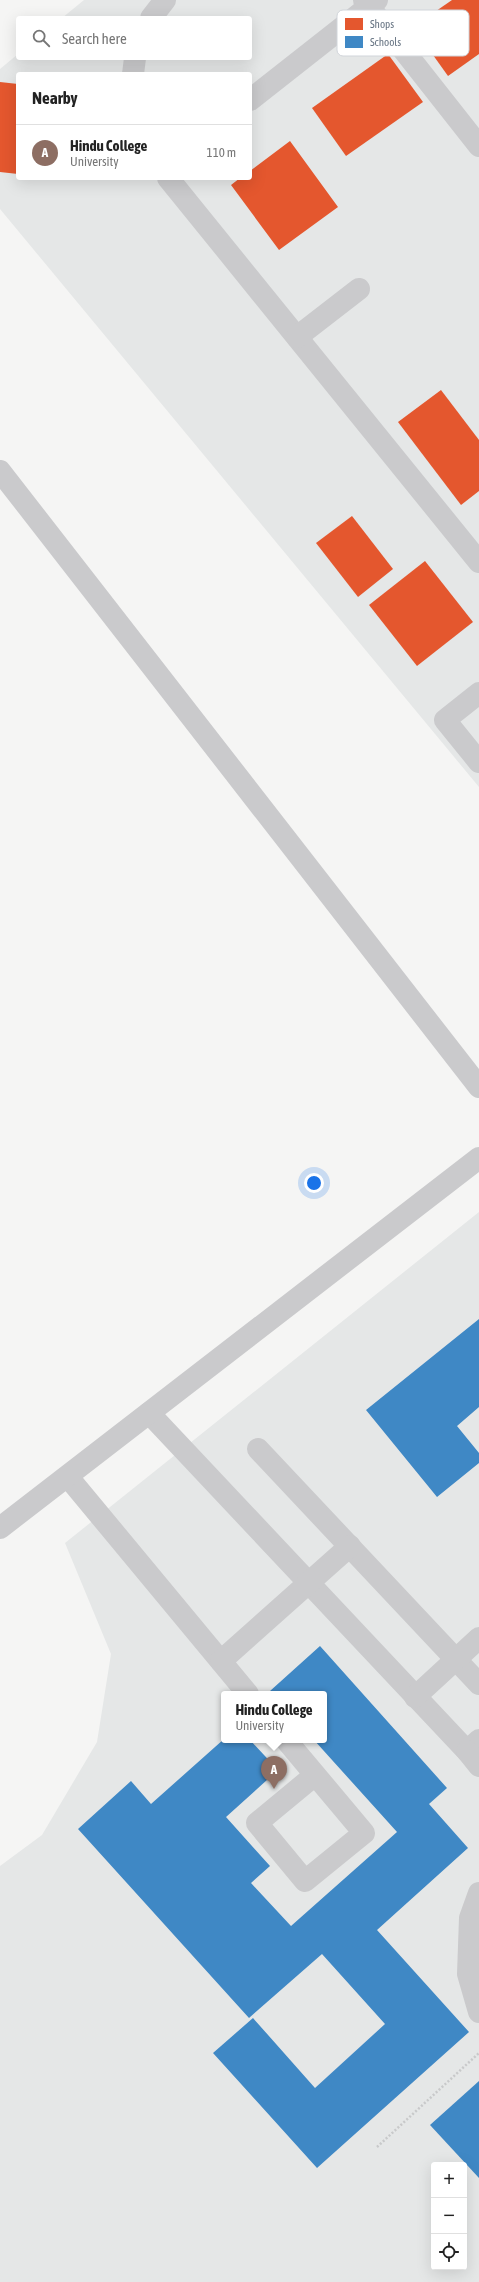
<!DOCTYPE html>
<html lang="en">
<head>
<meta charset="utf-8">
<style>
  body { margin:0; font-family:"Asap Condensed",sans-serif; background:#f2f2f2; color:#222 }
  .controls { position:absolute; right:12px; bottom:12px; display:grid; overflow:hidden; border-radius:4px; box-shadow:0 4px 16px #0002 }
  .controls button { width:36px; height:36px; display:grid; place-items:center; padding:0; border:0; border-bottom:1px solid #e0e0e0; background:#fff; color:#222; font:20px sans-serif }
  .you { position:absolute; left:314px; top:1183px; width:14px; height:14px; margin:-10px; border:3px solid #fff; border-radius:50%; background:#1a73e8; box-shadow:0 0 0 6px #1a73e833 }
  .badge { display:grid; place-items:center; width:26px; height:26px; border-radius:50%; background:#ea580c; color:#fff; font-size:13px; font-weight:700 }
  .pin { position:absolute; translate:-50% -33px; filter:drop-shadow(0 1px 2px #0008) }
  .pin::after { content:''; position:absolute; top:21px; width:14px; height:12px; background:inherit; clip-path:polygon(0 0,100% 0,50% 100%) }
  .popup { position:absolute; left:221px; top:1691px; width:106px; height:52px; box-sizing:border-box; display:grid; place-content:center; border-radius:4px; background:#fff; filter:drop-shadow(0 1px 3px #0005); font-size:13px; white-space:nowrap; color:#767676 }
  .popup b { font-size:15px; color:#222 }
  .popup::after { content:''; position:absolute; left:50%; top:100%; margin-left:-8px; border:8px solid transparent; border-top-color:#fff }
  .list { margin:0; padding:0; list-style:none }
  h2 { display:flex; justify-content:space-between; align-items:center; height:52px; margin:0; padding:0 16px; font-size:17px }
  h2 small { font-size:13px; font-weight:400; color:#767676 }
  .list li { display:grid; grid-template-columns:26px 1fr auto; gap:12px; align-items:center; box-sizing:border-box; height:56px; padding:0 16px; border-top:1px solid #e0e0e0 }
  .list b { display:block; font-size:15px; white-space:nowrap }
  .list p { margin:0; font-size:13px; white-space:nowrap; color:#767676 }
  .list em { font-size:13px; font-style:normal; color:#767676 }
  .icon { flex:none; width:22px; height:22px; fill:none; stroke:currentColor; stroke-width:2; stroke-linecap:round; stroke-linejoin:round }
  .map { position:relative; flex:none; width:479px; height:2282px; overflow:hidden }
  .search { position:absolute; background:#fff; box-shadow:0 4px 16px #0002; left:16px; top:16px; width:236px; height:44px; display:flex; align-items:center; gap:10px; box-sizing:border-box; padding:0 14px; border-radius:4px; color:#767676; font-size:15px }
  .panel { position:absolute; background:#fff; box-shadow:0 4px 16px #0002; left:16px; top:72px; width:236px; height:108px; border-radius:4px }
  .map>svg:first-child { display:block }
  .built { fill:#e5e7e7; fill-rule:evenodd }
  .shops { fill:#e4572e }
  .schools { fill:#3f88c5 }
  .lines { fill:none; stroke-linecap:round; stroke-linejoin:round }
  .path { stroke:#c8c9ca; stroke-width:2.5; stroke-dasharray:2 2; stroke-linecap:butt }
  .minor { stroke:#cacacc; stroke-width:22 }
  .key { fill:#fff; stroke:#d1d5da; stroke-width:1 }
  .key-label { font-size:11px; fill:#677483 }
</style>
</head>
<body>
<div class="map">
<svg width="479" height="2282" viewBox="0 0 479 2282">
  <rect width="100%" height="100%" fill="#f5f5f4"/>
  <g class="built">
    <path d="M84,0H479V787L0,209V69L18,54V58H250V18H62ZM18,74H250V178H18Z"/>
    <path d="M479,1212V2282H0V1866L42,1835L97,1742L111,1654L65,1543ZM224,1694H324V1740H224ZM434,2165H464V2267H434Z"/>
  </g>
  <g class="shops">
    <path d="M452,0H479V54L448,76L413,27Z"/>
    <path d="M388,54L423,102L346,156L312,108Z"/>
    <path d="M0,82L18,84V174L0,172Z"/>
    <path d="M290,141L338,207L279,250L231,185L240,178H250V171Z"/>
    <path d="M441,390L479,440V491L461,505L398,422Z"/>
    <path d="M352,516L393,569L358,597L316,543Z"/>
    <path d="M425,561L473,622L417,666L369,605Z"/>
  </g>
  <g class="schools">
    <path d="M479,1319V1407L457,1426L479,1453V1463L437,1497L366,1410Z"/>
    <path d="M320,1646L447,1788L429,1804L468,1848L377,1930L469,2032L317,2168L213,2053L253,2018L315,2088L385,2024L322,1954L249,2018L78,1829L131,1781L151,1804L224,1739L250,1740L278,1770L226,1817L270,1866L251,1883L291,1926L397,1832L314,1740H324V1694H272L270,1691Z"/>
    <path d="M479,2081V2178L430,2125Z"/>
  </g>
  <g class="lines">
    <path class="path" d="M377,2147L479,2053"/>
    <g class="minor">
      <path d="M364,0L479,146"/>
      <path d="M151,18L165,0"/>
      <path d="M133,74L135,58"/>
      <path d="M250,100L377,0"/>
      <path d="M168,178L479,562"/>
      <path d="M297,337L359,289"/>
      <path d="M0,471L479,1087"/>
      <path d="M479,693L445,720L479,762"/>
      <path d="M149,1413L467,1751L479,1740"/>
      <path d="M258,1449L479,1684"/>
      <path d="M68,1477L248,1694"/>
      <path d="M0,1528L479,1158"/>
      <path d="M221,1661L350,1546"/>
      <path d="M415,1697L479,1638"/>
      <path d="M286,1740L364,1833L305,1881L257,1823L315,1775"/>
      <path d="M467,1751L479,1766"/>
      <path d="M479,1893L470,1918L468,1974L479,2012"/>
    </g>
  </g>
  <rect x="337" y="10" width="132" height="46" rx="6" class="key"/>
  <rect x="345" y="18" width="18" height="12" fill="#e4572e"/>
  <rect x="345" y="36" width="18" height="12" fill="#3f88c5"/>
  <g class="key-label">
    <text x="370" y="28">Shops</text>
    <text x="370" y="46">Schools</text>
  </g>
</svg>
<div class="controls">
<button>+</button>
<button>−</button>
<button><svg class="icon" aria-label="locate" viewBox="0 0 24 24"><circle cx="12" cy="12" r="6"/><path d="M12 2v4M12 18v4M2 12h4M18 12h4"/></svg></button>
</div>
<div class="you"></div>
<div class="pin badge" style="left:274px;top:1789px;background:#8d6e63">A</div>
<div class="popup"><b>Hindu College</b>University</div>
<div class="search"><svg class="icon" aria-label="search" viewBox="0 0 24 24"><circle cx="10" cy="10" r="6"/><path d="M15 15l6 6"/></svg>Search here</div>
<section class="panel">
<h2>Nearby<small></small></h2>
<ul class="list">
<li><span class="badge" style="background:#8d6e63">A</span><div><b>Hindu College</b><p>University</p></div><em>110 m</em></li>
</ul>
</section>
</div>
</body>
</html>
